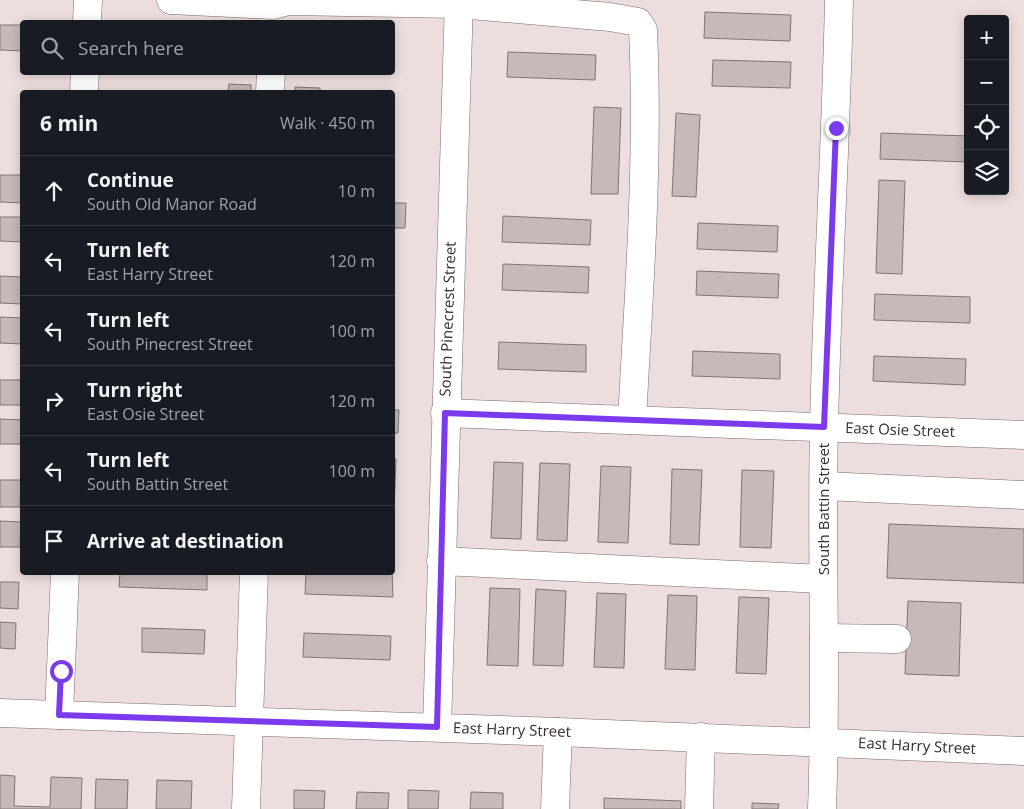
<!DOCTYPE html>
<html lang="en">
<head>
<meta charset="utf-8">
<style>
  body { margin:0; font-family:"Open Sans",sans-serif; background:#242831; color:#f1f3f6 }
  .controls { position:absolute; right:15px; top:15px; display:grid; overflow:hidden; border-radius:5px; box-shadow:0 2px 12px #0003 }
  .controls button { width:45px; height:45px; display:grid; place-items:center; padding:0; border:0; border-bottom:1px solid #363941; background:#171b24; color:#f1f3f6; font:25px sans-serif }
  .stop { position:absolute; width:15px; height:15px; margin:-11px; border:4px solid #7c3aed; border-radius:50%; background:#fff }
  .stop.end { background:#7c3aed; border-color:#fff; box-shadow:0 1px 5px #0008 }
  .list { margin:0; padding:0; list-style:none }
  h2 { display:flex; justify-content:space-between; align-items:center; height:65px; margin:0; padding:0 20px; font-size:21px }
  h2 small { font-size:16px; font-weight:400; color:#9ea1a6 }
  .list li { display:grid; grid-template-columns:32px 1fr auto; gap:15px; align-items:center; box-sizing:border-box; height:70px; padding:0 20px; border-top:1px solid #363941 }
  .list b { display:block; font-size:19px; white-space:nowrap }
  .list p { margin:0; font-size:16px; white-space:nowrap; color:#9ea1a6 }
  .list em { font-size:16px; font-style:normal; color:#9ea1a6 }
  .icon { flex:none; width:28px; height:28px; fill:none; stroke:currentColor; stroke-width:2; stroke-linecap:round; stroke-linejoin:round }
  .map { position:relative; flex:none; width:1024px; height:809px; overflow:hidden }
  .search { position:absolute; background:#171b24; box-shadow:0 2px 12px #0003; left:20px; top:20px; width:375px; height:55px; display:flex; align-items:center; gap:12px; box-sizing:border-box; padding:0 18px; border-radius:5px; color:#9ea1a6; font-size:19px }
  .panel { position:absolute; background:#171b24; box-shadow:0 2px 12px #0003; left:20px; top:90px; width:375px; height:485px; border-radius:5px }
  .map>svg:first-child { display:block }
  .building { fill:#c8b8b8; stroke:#827373 }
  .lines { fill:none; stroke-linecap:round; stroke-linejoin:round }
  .minor-casing { stroke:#7a6b6b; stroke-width:29 }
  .major-casing { stroke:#7a6b6b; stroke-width:29 }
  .minor { stroke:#fff; stroke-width:28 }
  .major { stroke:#fff; stroke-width:28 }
  .route { stroke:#7c3aed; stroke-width:6 }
  .labels { text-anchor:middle; stroke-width:4; stroke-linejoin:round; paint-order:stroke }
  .street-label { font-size:15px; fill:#362f2f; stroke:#fff }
</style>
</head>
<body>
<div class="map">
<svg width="1024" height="809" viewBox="0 0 1024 809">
  <rect width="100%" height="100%" fill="#edd"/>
  <g class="building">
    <path d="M705,12L791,15L790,41L704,38Z"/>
    <path d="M0,25H22V51L0,50Z"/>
    <path d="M968,44V116H965Z"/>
    <path d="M508,52L596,55L595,80L507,77Z"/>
    <path d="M713,60L791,62L790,88L712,86Z"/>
    <path d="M229,84L251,85V92H228Z"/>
    <path d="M295,87L320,88V92H295Z"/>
    <path d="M594,107L621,108L618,194H591Z"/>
    <path d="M676,113L700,115L696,197L672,196Z"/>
    <path d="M881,133L968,136V162L880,159Z"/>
    <path d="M0,175H22V203L0,202Z"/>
    <path d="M879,180L905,181L902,274L876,273Z"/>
    <path d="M392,203H406L405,228H392Z"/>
    <path d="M503,216L591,220L590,245L502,242Z"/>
    <path d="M0,217H22V242L0,241Z"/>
    <path d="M698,223L778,226L777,252L697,249Z"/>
    <path d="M503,264L589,267L588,293L502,290Z"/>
    <path d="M697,271L779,274L778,298L696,295Z"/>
    <path d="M0,276L22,277V304L0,303Z"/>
    <path d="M875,294L970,297V323L874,320Z"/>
    <path d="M0,317L22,318V344L0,343Z"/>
    <path d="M499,342L586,345V372L498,369Z"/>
    <path d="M693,351L780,354V379L692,376Z"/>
    <path d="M874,356L966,359L965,385L873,381Z"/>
    <rect x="0" y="380" width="22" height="25"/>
    <path d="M392,410H399L398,433H392Z"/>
    <path d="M0,419L22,420V444H0Z"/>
    <path d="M392,459H396L393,533H392Z"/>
    <path d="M494,462L523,463L521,539L491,538Z"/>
    <path d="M540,463L570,464L567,541L537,540Z"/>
    <path d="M601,466L631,467L628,543L598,542Z"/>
    <path d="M672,469L702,470L699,545L670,544Z"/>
    <path d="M742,470L774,471L771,548L740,547Z"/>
    <path d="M0,480H21L20,507H0Z"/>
    <path d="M0,521L21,522L20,547H0Z"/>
    <path d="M889,524L1024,529V583L887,578Z"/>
    <path d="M392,570L393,597L305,594L306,572H392Z"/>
    <path d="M120,572H207V590L119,587Z"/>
    <path d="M0,582H19L18,609L0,608Z"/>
    <path d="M490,588L520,589L518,666L487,665Z"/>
    <path d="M536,589L566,591L563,666L533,665Z"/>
    <path d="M597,593L626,594L624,668L594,667Z"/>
    <path d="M668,595L697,596L695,670L665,669Z"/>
    <path d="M739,597L769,598L766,674L736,673Z"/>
    <path d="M908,601L961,603L959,676L905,674Z"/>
    <path d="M0,622L16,623L15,649L0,648Z"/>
    <path d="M142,628L205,630L204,654L142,652Z"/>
    <path d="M304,633L391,636L390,660L303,657Z"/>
    <path d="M0,775L15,776L14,806L50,807L51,777L82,778L81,809H0Z"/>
    <path d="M96,779L128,780L127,809H95Z"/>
    <path d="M157,780L192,781L191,809H156Z"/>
    <path d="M294,790L325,791L324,809H294Z"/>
    <path d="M408,790L439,791L438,809H408Z"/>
    <path d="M357,792L389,793L388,809H356Z"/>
    <path d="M471,792L503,793V809H470Z"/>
    <path d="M604,798L681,801V809H604Z"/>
    <path d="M752,803L779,804L778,809H752Z"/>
  </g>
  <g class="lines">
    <defs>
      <g id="minor">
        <path d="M171,0L273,5L288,1L459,4L610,17L638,22L643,30C649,160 639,290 632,420"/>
        <path d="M87,22L88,0"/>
        <path d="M84,92L85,72"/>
        <path d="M270,92L271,72"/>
        <path d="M445,413L1024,435"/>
        <path d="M824,486L1024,495"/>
        <path d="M441,561L823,579"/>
        <path d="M824,638L897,639"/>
        <path d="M59,715L65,572"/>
        <path d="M437,727L459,0"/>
        <path d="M246,809L254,572"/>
        <path d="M555,809L558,732"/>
        <path d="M699,809L701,737"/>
        <path d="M822,809C827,682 821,554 824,427C827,284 836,142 839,0"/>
      </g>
      <path id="major" d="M0,713L558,732L1024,751"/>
    </defs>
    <use href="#minor" class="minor-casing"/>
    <use href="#major" class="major-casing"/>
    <use href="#minor" class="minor"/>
    <use href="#major" class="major"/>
  </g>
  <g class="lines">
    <path class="route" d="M61,671L59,715L437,727L445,413L824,427L836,128"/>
  </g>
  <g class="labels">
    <g class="street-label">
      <text transform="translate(448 319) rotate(-88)" y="5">South Pinecrest Street</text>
      <text transform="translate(900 430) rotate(2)" y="5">East Osie Street</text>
      <text transform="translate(824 509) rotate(-90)" y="5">South Battin Street</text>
      <text transform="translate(512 730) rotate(2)" y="5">East Harry Street</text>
      <text transform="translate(917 746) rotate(3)" y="5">East Harry Street</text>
    </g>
  </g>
</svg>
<div class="controls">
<button>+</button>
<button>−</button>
<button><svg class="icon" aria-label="locate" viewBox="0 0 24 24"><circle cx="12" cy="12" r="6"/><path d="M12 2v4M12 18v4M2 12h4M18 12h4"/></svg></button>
<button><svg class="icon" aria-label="layers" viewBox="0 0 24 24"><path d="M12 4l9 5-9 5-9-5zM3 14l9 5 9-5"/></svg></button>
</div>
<div class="stop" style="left:61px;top:671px"></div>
<div class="stop end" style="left:836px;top:128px"></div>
<div class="search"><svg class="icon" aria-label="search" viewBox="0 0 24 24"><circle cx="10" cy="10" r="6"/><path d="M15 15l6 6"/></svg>Search here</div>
<section class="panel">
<h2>6 min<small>Walk · 450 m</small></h2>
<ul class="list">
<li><svg class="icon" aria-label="ahead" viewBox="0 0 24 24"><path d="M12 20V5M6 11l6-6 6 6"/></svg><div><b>Continue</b><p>South Old Manor Road</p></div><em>10 m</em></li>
<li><svg class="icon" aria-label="left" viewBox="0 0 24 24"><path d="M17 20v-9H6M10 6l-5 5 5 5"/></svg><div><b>Turn left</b><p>East Harry Street</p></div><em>120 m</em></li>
<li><svg class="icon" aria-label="left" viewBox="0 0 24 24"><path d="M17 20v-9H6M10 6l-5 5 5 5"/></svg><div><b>Turn left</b><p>South Pinecrest Street</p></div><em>100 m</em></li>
<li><svg class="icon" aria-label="right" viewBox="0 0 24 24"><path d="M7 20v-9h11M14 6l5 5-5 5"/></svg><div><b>Turn right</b><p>East Osie Street</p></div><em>120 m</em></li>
<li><svg class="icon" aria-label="left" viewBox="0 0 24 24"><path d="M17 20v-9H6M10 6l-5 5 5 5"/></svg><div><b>Turn left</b><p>South Battin Street</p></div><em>100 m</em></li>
<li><svg class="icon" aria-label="arrive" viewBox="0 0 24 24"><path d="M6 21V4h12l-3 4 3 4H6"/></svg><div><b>Arrive at destination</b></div></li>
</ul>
</section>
</div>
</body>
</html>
